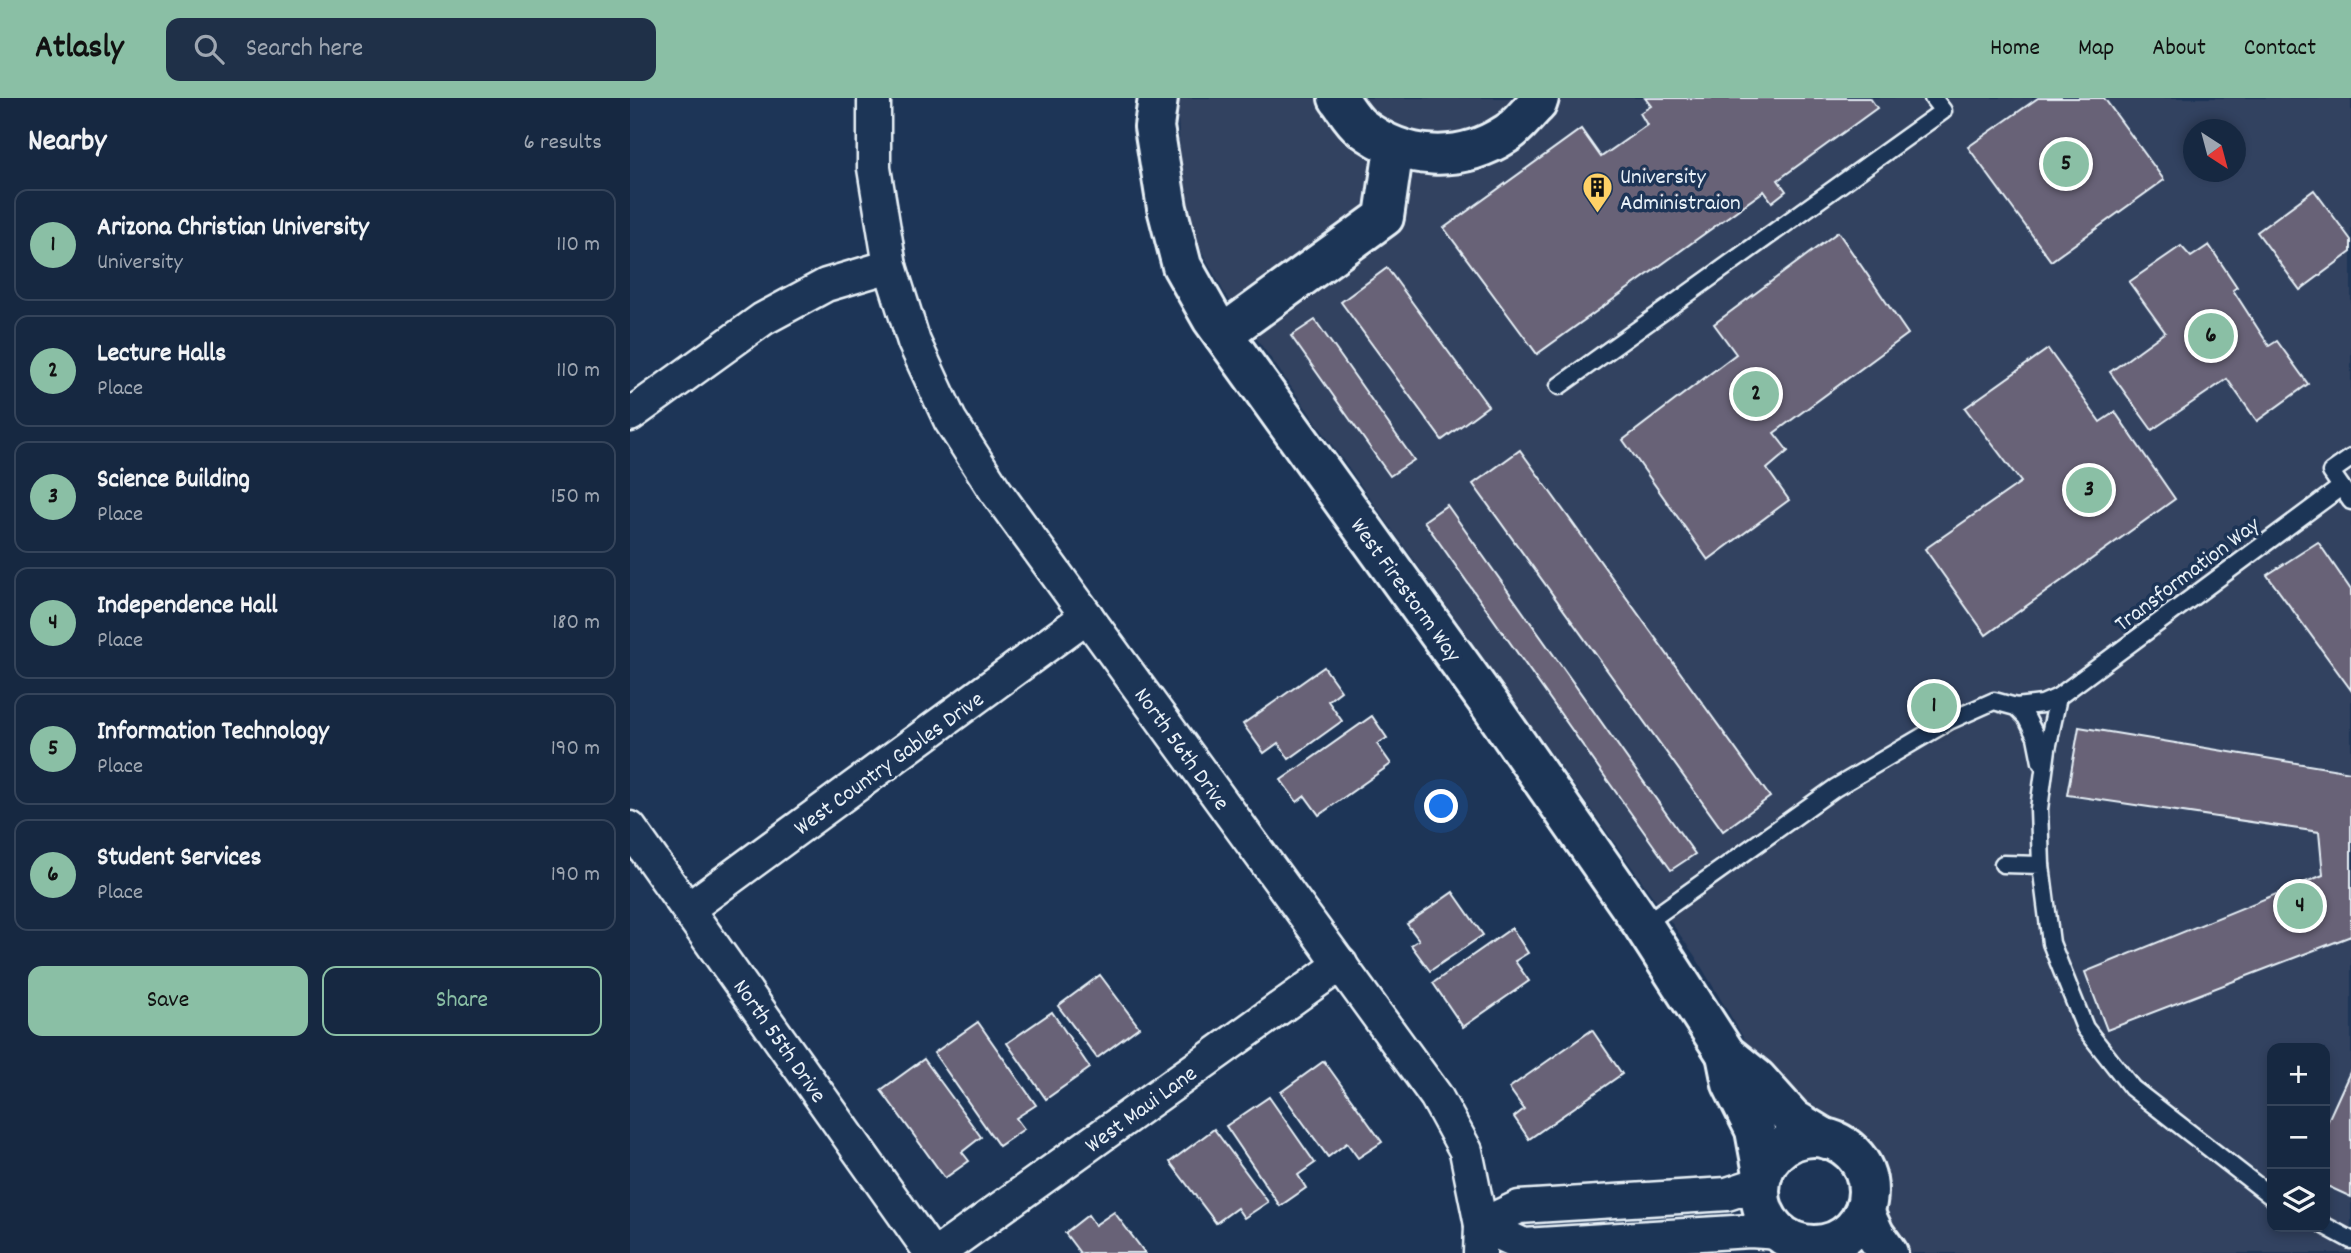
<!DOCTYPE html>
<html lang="en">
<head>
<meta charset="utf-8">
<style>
  body { margin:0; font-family:Dekko,sans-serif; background:#1f3048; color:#f1f3f6 }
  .controls { position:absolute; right:21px; bottom:21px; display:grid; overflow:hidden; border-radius:14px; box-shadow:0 4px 10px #0003 }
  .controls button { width:63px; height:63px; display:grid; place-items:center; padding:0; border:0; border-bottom:2px solid #35445a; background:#162841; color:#f1f3f6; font:35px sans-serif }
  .compass { position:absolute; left:1553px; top:21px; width:63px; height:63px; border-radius:50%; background:#162841; box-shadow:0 4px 10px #0003; rotate:144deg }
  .you { position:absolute; left:812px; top:709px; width:24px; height:24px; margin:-18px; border:5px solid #fff; border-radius:50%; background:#1a73e8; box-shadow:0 0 0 10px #1a73e833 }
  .badge { display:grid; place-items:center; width:46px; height:46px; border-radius:50%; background:#8abfa5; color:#111; font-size:23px; font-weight:700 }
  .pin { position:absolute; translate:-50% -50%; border:4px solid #fff; box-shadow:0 2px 7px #0006 }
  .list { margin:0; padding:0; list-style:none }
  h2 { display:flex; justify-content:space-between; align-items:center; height:91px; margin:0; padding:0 28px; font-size:30px }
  h2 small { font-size:23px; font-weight:400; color:#9ea6b1 }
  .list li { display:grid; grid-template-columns:46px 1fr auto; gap:21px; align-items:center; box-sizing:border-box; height:112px; margin:0 14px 14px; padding:0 14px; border:2px solid #35445a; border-radius:14px }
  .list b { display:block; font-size:26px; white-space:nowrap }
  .list p { margin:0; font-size:23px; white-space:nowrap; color:#9ea6b1 }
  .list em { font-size:23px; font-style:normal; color:#9ea6b1 }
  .actions { display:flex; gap:14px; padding:21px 28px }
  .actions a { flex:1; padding:16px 0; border:2px solid #8abfa5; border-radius:14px; text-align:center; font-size:24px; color:#8abfa5 }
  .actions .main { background:#8abfa5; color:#111 }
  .icon { flex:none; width:38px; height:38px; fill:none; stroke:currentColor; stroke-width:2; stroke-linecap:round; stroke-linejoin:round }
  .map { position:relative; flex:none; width:1721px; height:1155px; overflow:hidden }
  header { display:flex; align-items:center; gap:42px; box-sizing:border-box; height:98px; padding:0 35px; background:#8abfa5; color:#111 }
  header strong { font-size:33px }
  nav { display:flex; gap:38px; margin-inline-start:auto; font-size:24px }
  .search { width:490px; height:63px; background:#1f3048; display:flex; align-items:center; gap:18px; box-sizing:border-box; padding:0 24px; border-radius:14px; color:#9ea6b1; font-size:26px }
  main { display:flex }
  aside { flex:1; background:#162841 }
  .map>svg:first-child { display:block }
  .built { fill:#334261; fill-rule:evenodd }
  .building { fill:#676277; stroke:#e8f1f8; stroke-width:2 }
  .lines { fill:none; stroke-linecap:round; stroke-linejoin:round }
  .lane-casing { stroke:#e8f1f8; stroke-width:21 }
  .street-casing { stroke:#e8f1f8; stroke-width:37 }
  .secondary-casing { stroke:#e8f1f8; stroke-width:44 }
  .lane { stroke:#1d3557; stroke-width:16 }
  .street { stroke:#1d3557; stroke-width:32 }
  .secondary { stroke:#1d3557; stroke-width:38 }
  .labels { text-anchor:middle; stroke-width:7; stroke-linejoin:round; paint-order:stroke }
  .poi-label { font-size:23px; fill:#e8f1f8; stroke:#1d3557; text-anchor:start }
  .street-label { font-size:23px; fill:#e8f1f8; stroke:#1d3557 }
</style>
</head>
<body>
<header>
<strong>Atlasly</strong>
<div class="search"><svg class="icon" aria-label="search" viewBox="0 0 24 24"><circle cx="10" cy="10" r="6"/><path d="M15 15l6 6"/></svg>Search here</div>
<nav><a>Home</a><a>Map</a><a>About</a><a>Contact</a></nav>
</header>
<main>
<aside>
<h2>Nearby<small>6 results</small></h2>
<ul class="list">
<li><span class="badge">1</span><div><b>Arizona Christian University</b><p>University</p></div><em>110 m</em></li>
<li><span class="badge">2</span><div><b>Lecture Halls</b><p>Place</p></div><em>110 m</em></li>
<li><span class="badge">3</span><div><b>Science Building</b><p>Place</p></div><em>150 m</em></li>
<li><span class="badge">4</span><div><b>Independence Hall</b><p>Place</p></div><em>180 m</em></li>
<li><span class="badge">5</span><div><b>Information Technology</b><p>Place</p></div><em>190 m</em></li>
<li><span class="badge">6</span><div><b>Student Services</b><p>Place</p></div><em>190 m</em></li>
</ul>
<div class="actions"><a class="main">Save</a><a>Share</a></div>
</aside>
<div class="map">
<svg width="1721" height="1155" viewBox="0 0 1721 1155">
  <rect width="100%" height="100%" fill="#1d3557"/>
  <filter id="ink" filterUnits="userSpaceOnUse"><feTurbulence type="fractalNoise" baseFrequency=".0143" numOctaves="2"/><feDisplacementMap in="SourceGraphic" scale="14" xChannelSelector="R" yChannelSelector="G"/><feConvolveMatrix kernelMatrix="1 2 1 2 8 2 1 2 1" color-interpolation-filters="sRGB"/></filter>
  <g filter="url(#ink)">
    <path class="built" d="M549,0H1721V1155H1272L1252,1109L1249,1082L1242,1062L1227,1042L1204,1032L1135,976L1065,858L595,196L571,152L552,88L548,20ZM1563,32H1605V74H1563ZM1642,950H1695V1129H1642Z"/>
    <g class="building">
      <path d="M1015,0H1240L1247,10L1148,82L1156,93L1142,104L1134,93L907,256L814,130L951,31L971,59L1017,27L1010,15L1021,8Z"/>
      <path d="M1408,0H1474L1534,82L1421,163L1338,49Z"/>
      <path d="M1684,92L1721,142V154L1670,192L1627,134Z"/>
      <path d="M1208,134L1278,236L1144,335L1158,353L1137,371L1159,402L1078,462L993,342L1106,256L1084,226Z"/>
      <path d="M1579,147L1607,189L1603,192L1639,248L1647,243L1678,286L1627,323L1597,281L1522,332L1480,274L1535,234L1499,184L1551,148L1561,159Z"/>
      <path d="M757,170L858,308L812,342L711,204Z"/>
      <path d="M685,222L784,362L760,378L661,238Z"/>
      <path d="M1418,251L1470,324L1485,314L1545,401L1356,537L1295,451L1391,384L1335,310Z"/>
      <path d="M890,352L1140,699L1093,733L843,386Z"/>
      <path d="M817,407L1065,756L1041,772L794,423Z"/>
      <path d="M1688,444L1721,492V592L1637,477Z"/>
      <path d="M694,569L711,593L698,603L712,623L659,661L648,645L634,655L613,626Z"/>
      <path d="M742,618L757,640L747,646L761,666L689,717L675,698L667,704L651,682Z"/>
      <path d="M1449,629L1721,674V838L1477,932L1455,874L1693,777L1689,734L1437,697Z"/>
      <path d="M823,794L853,837L800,873L781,847L789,842L777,826Z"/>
      <path d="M882,830L898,855L885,863L899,883L833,929L803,885Z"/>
      <path d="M470,877L509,929L467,960L428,908Z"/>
      <path d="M422,914L460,970L416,1001L377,945Z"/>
      <path d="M348,924L406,1007L386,1020L394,1031L369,1048L304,955Z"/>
      <path d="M962,932L992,976L899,1041L884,1019L894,1011L879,990Z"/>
      <path d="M294,961L351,1039L332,1054L339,1063L315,1080L251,992Z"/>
      <path d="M694,963L752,1044L728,1060L717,1045L698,1059L651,994Z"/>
      <path d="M1721,972V1099L1695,1087V1029Z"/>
      <path d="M639,999L685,1065L668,1077L676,1090L650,1108L596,1028Z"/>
      <path d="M584,1031L638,1104L614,1120L607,1110L586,1125L540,1064Z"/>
      <path d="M484,1114L515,1155H450L435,1135L458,1117L465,1127Z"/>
    </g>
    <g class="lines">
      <defs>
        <g id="lane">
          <path d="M929,288L1313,13L1303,0"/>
          <path d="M1721,360L1701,374L1721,403"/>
          <path d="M1386,609L1412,606L1428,599"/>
          <path d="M1373,766L1411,767L1421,845L1455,930L1502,990L1642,1099"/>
          <path d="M1411,767L1409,711L1417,651L1428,599L1711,389"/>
          <path d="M1013,827L1205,690L1319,623L1364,603L1386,609L1396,619L1406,639L1411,664"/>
          <path d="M1695,1128L1721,1142"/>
        </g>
        <g id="street">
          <path d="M244,0V70L260,168L284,244L320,322L365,392L806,998L836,1053L851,1127L850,1155"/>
          <path d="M0,317L133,221L196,187L260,168"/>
          <path d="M0,730L301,1155"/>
          <path d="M58,811L457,518"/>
          <path d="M851,1127L894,1147L1120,1133L1150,1135"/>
          <path d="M851,1127L889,1109L1097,1096L1131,1085"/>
          <path d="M308,1155L711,866"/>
        </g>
        <g id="secondary">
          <path d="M528,0L524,29L537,110L552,168L582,221L860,607L1013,827L1096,956L1127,981L1163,1021L1196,1041"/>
          <path d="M708,0C715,9 722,22 731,29C775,63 830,66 876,36C888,29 897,15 907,6L909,0"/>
          <path d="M593,236L754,119L764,50"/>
          <path d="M1096,956L1102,986L1125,1032L1133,1075"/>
          <circle cx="1184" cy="1093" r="54"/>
          <path d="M1234,1114L1245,1137L1258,1155"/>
        </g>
      </defs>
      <use href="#lane" class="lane-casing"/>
      <use href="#street" class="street-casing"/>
      <use href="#secondary" class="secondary-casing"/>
      <use href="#lane" class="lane"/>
      <use href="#street" class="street"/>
      <use href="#secondary" class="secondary"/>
    </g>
  </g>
  <defs>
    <symbol id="building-pin" viewBox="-11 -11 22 30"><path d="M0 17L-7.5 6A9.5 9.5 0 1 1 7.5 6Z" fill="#ffd166" stroke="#1d3557"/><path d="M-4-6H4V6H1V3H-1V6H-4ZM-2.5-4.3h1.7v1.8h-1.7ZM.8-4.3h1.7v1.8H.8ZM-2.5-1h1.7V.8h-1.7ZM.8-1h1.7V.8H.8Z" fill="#111"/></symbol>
  </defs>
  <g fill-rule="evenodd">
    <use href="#building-pin" x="950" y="72" width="35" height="47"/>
  </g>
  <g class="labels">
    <g class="poi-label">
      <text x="990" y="85">University<tspan x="990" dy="26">Administraion</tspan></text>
    </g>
    <g class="street-label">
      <text transform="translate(1556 475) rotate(-37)" y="8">Transformation Way</text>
      <text transform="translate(777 491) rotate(54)" y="8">West Firestorm Way</text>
      <text transform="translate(553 650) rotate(54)" y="8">North 56th Drive</text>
      <text transform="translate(258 664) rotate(-36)" y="8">West Country Gables Drive</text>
      <text transform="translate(151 942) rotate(55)" y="8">North 55th Drive</text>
      <text transform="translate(510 1010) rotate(-36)" y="8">West Maui Lane</text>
    </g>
  </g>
</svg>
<div class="controls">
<button>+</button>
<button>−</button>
<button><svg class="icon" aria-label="layers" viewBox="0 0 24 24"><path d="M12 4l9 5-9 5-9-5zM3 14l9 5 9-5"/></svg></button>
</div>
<svg class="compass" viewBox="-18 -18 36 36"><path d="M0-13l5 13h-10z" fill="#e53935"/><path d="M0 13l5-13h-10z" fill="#9ea6b1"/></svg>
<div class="you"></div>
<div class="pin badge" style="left:1304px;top:608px">1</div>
<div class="pin badge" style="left:1126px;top:296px">2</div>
<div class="pin badge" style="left:1459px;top:392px">3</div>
<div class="pin badge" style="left:1670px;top:808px">4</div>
<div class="pin badge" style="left:1436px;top:66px">5</div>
<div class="pin badge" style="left:1581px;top:238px">6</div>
</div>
</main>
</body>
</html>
